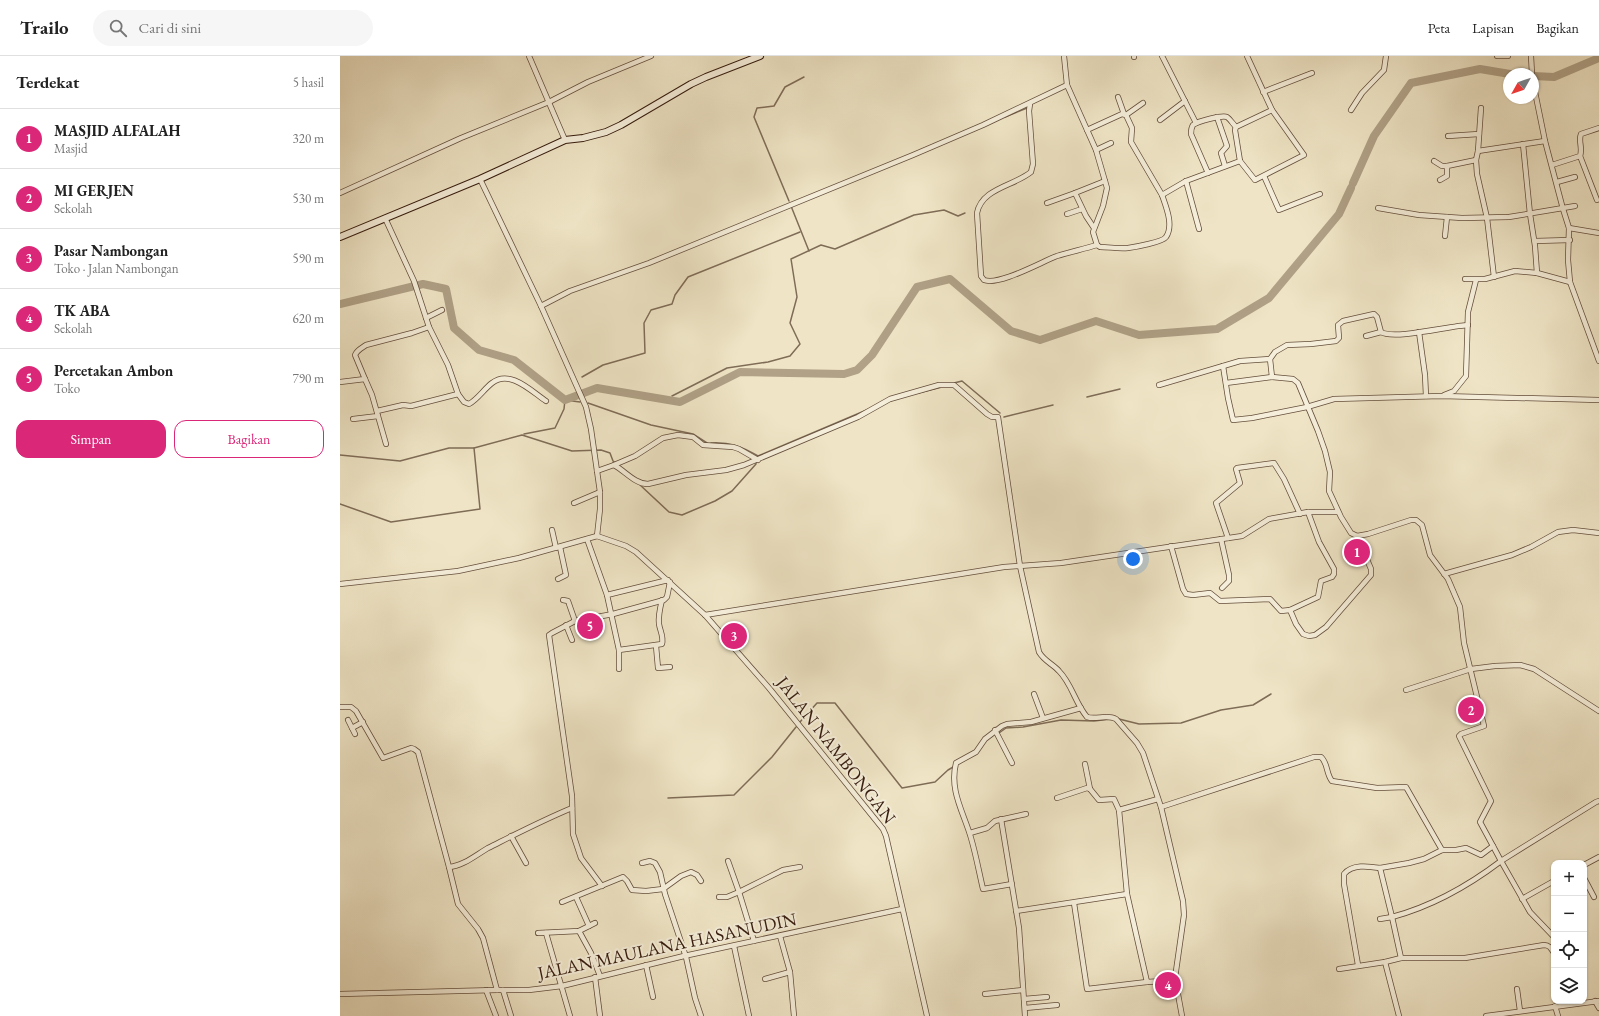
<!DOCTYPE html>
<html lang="id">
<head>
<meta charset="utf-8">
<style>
  body { margin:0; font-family:"EB Garamond",serif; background:#f6f6f6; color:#222 }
  .controls { position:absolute; right:12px; bottom:12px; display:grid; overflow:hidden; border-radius:8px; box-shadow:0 1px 3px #0004 }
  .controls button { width:36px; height:36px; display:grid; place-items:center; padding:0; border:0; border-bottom:1px solid #e0e0e0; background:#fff; color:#222; font:20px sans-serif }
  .compass { position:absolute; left:1163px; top:12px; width:36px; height:36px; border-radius:50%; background:#fff; box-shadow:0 1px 3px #0004; rotate:230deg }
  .you { position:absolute; left:793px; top:503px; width:14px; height:14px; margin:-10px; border:3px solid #fff; border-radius:50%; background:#1a73e8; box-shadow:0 0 0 6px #1a73e833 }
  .badge { display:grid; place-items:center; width:26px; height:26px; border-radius:50%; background:#db2777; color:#fff; font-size:13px; font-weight:700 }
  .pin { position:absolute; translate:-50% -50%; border:2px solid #fff; box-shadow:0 1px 4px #0006 }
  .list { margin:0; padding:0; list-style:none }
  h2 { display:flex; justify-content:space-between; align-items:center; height:52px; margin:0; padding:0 16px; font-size:17px }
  h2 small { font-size:13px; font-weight:400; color:#767676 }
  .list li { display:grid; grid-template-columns:26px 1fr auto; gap:12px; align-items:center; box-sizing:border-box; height:60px; padding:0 16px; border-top:1px solid #e0e0e0 }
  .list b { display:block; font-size:15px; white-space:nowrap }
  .list p { margin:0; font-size:13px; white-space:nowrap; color:#767676 }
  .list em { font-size:13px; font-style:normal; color:#767676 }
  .actions { display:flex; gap:8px; padding:12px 16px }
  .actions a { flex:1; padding:9px 0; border:1px solid #db2777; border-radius:12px; text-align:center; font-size:14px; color:#db2777 }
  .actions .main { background:#db2777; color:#fff }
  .icon { flex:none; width:22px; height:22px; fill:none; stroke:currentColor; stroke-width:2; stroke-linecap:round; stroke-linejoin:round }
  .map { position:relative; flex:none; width:1259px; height:960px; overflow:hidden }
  header { display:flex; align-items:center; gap:24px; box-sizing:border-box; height:56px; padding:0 20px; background:#fff; border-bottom:1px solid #e0e0e0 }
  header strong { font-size:19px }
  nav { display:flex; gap:22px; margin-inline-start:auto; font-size:14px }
  .search { width:280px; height:36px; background:#f6f6f6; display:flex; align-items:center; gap:10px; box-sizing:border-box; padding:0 14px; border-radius:22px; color:#767676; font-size:15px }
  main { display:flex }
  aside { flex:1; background:#fff }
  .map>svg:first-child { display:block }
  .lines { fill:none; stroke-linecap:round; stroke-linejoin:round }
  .stream { stroke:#7f6c57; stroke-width:1.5 }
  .river { stroke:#b0a187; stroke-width:8 }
  .minor-casing { stroke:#644e3c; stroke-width:6 }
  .secondary-casing { stroke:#361c0e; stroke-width:8 }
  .minor { stroke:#f5eeda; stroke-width:4.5 }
  .secondary { stroke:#f5eeda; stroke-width:6 }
  .labels { text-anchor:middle; stroke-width:4; stroke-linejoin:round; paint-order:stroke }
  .street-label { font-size:18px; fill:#361c0e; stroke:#f5eeda }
</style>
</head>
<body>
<header>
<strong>Trailo</strong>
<div class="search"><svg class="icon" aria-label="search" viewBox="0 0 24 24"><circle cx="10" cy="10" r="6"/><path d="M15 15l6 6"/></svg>Cari di sini</div>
<nav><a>Peta</a><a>Lapisan</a><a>Bagikan</a></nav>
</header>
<main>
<aside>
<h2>Terdekat<small>5 hasil</small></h2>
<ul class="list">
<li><span class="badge">1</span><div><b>MASJID ALFALAH</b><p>Masjid</p></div><em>320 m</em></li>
<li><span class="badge">2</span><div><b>MI GERJEN</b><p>Sekolah</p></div><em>530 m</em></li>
<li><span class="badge">3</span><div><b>Pasar Nambongan</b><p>Toko · Jalan Nambongan</p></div><em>590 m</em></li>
<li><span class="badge">4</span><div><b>TK ABA</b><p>Sekolah</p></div><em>620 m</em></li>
<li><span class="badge">5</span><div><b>Percetakan Ambon</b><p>Toko</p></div><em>790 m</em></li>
</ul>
<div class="actions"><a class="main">Simpan</a><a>Bagikan</a></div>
</aside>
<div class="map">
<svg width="1259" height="960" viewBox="0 0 1259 960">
  <rect width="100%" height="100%" fill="#efe5c6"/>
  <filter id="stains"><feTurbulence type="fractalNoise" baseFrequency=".005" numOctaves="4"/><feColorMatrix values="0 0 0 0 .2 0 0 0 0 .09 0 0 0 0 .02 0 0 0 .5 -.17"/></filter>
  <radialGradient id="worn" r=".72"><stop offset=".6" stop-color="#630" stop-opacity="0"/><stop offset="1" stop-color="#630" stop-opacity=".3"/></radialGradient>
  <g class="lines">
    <g class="stream">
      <path d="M665,61L687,52"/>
      <path d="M449,145L414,61L417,52L434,50L445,31L464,21"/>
      <path d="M451,150L469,195"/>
      <path d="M242,321L263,309L305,297L304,267L311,254L332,248L335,239L348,221L460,176"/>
      <path d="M614,327L622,325L660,357"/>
      <path d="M578,337L602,331"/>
      <path d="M332,340L387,312L428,306L450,300L460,288L450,267L457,241L451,203L481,189L495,193L574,159L604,154L618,160L625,157"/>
      <path d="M747,341L780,333"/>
      <path d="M248,347L311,369L353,378L367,387"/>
      <path d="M664,361L713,349"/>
      <path d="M184,378L215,372L224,353L225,344L240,346"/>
      <path d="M371,387C390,386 401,390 418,400L529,353"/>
      <path d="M0,399L60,405L109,392H134"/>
      <path d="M299,428L329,456L342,459L375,445L392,435L416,408V406"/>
      <path d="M0,448L51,466L140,453L134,392L182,379L232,395L261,394L270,397L273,405L276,407"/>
      <path d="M779,663L799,668L841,667L881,654L913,649L931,638"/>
      <path d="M460,666L477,647H495L562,732L595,726L608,714L615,710"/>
      <path d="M659,677L666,672L683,671L721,664L754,665L771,663"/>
      <path d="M328,742L394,739L432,701L456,671"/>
    </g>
    <g class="river">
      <path d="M1193,20L1214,21L1259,2"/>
      <path d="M1013,127L1034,80L1071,27L1140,13L1170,18"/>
      <path d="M0,248L83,228L106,233L114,272L139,294L174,304L225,344L257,332L340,346L400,316L504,318L517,314L532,299L577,231L610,223L671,275L700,284L756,265L799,279L877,273L929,242L999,158L1011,132"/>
    </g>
    <defs>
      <g id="minor">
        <path d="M189,0L225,84"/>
        <path d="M724,0L727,29L756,94L767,132L763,150L753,176L757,189"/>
        <path d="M794,0V1"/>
        <path d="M822,0L856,67"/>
        <path d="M1157,0H1168"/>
        <path d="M1191,0L1192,18"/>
        <path d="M1193,26L1205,85L1223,153L1229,172L1228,204L1230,226L1259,305"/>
        <path d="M923,36L972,17"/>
        <path d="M778,41L784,58"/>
        <path d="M690,48L689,55L693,108L691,116C674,130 642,132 637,157L641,220L644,224C659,230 701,206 717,200C730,196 744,193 757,189L760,191C769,191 779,193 788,192C795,191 823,186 826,181C834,169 826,151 822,139"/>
        <path d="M1141,52L1138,95L1136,104L1137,118L1147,162L1154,221"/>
        <path d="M1011,54L1022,37L1044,14L1046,0"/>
        <path d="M786,59L803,47"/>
        <path d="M877,61L887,90L881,97L885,110"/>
        <path d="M820,64L845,45"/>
        <path d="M747,74L782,58L786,59L792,72L791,86L822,139L846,125L900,105L895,74L896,71L932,54"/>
        <path d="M1108,80L1139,78"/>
        <path d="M1183,88L1190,158L1195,190L1197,217"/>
        <path d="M756,94L771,87"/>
        <path d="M1138,95L1205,85"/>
        <path d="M1240,100L1257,144"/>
        <path d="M900,105L915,124L964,99L932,54L907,0"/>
        <path d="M1094,105L1102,110H1107"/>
        <path d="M1212,109L1240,100C1243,92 1238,85 1241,78L1259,72"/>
        <path d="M868,117L851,78C851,74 851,72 853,69C858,65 882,59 887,61C890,63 893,68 896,71"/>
        <path d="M924,120L939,154L980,138"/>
        <path d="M140,123L201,250L246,351L251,373L260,436V453L257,480"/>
        <path d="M1100,124L1107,120V110L1136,104"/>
        <path d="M846,125L859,173"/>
        <path d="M1217,126L1235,121"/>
        <path d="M0,137L121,82L209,46L248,26L311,0"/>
        <path d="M735,137L746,160L754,172"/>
        <path d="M707,147L735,137L765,125"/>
        <path d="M1038,152L1079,159L1122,162L1169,161L1235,150"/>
        <path d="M727,158L742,153"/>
        <path d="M1229,172L1259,177"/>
        <path d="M1105,180L1107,161"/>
        <path d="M1195,185L1230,184"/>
        <path d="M1125,223H1145L1175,215L1197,217L1230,226"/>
        <path d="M201,250L230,235L309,207L573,99L643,69L727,29"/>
        <path d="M86,262L102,254"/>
        <path d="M1128,269C1109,270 1054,284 1041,276L1037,261L1034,258L1003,265L998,269L999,282L996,285L971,288L947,289L935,296L930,303L932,321L953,323L958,327L978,375L985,395L990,416L989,435L1001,461L1011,477L1017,480L1028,478L1071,464H1076L1082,469L1090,499L1108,523L1120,551L1124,587L1144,670L1121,678L1119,680L1151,745L1140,766L1153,790L1141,799L1126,792L1116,794H1102L1084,803L1069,807L1040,812L1052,861C1093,850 1128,830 1161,805L1190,856L1214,881"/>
        <path d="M1079,276L1085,319L1086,340"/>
        <path d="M1026,280L1041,276"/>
        <path d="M883,310L888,342L893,364L912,362L967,351L994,343L1101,340L1259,344"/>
        <path d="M0,326L25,323L15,299C17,294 22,292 26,289L72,277L89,271"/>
        <path d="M886,327L932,321"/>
        <path d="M819,329L900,305L930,303"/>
        <path d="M118,338L124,346L129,348C138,343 144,333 152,327C170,313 191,335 206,345"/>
        <path d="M1104,339L1114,335L1126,320L1128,256L1136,224"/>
        <path d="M37,355L63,349L71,350L118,338L108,309L89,271L74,225L45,162"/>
        <path d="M38,360L46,388"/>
        <path d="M13,363L38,360L32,339L25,323"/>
        <path d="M274,409L295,400L323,382L338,379L353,381L363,389L393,391L399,393L418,404"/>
        <path d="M257,415L274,409C285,415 295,428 308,428L346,419L386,414L404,409L518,361L550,343L599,329H614L647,358L652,361H658L680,510L699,596C704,605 713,608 719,615C732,628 735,647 747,661C756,664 767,658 776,663L797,687L803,697L821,751L843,845L844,859L835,922L842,960"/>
        <path d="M234,447L260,436"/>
        <path d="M212,474L216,492"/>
        <path d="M257,480L286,490L296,496L365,559L429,632L543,773L546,780L587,960"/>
        <path d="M888,482L876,447L900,427L896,413L897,412L934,407L944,423L960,458"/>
        <path d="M247,483L267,539"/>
        <path d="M881,483L889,519V525L882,532"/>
        <path d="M831,490L843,533L846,538L853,539L870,537L880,545L930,543L941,555L950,554L956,568L963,578L969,580L975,579L986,571L1031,519V513L1017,480"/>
        <path d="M1104,518L1172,499L1191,491L1218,476L1233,474L1259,477"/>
        <path d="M218,523L226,519L220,491"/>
        <path d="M0,528L118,515L179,502L257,480"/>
        <path d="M223,544L228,545L235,565"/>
        <path d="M950,554L978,541L981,525L992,521L994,518V513L979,486L968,456"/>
        <path d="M365,559L664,511L721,507L902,480L929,463L968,456H998"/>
        <path d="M226,569L232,584"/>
        <path d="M316,590L318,612L330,611"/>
        <path d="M279,594L322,588C324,581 320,575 319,568C318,560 320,552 322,544"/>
        <path d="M279,613V594L267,539L328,524"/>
        <path d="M1066,634L1131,613L1155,610L1180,609L1194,613L1259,655"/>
        <path d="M694,638L703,662"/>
        <path d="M0,651H11L16,655L43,702L71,692L74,693L78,696L109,811C123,810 136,799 148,792C176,778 203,764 232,752"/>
        <path d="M8,664L12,672L23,666"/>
        <path d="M12,672L15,678"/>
        <path d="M655,674L672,707"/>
        <path d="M745,708L750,733"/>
        <path d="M717,742L747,732L750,733L759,744L774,743L779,754"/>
        <path d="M818,743L779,754L787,838L807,926L823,925L835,922"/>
        <path d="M821,751L974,701H981C988,707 986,718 992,725L1037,732L1066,731L1102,794"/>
        <path d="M661,763L679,872L685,960"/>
        <path d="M630,777L647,772L655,765L686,758"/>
        <path d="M171,780L186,807"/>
        <path d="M1153,790L1161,805L1256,746L1259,745"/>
        <path d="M302,807L310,805L315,807L320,816L325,838L346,901L355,942L361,960"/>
        <path d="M1244,809L1259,801"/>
        <path d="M109,811L118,848L138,873L143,882L157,934"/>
        <path d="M1244,822L1254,841"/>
        <path d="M672,828L643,833C639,816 636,799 631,782C624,757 609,735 616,707L636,696L645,683L662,670L667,668L691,666L741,652"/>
        <path d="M262,830L241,802L233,778L232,740L209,579L212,577L235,565L273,558L324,544L327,541L330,526"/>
        <path d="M236,841L249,870"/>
        <path d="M379,841H387L399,836L388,805"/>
        <path d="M1182,843L1214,825"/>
        <path d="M222,846L283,821L287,825L292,834L306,835L323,833L341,820L351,816L357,819L361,825"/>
        <path d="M734,847L747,933L807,926"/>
        <path d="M676,855L787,838"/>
        <path d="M1040,863L1052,861L1061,902"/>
        <path d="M239,875L251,897L260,920"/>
        <path d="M198,877L239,875L255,867"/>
        <path d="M206,877L230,960"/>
        <path d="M440,880L450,916L454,960"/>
        <path d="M414,885L399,836L443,814L460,811"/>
        <path d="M394,890L409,960"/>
        <path d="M1045,906L1059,960"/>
        <path d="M306,909L313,941"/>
        <path d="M1018,909L1004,828V818C1012,808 1028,810 1040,812"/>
        <path d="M999,913L1045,906L1061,902H1125L1204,889C1209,889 1211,892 1214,897"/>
        <path d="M255,921L260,960"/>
        <path d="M425,923L450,916"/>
        <path d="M1177,933L1180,955"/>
        <path d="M146,934L156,960"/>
        <path d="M163,934L171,960"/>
        <path d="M0,938L157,934H189L222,930L344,900L562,853"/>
        <path d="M645,938L683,934"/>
        <path d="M684,943L707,941"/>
        <path d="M1255,945L1259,952"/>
        <path d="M1215,950L1218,960"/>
        <path d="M685,952L717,949"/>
        <path d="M1146,960L1259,945"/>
      </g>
      <path id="secondary" d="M0,181L140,123L225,84L243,82L266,76L281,69L351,28L366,21L420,0"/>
    </defs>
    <use href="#minor" class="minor-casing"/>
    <use href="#secondary" class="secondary-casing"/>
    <use href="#minor" class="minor"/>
    <use href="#secondary" class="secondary"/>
  </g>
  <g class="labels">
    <g class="street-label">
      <text transform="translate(496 694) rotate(52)" y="6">JALAN NAMBONGAN</text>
      <text transform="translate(327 890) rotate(-12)" y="6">JALAN MAULANA HASANUDIN</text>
    </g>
  </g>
  <rect width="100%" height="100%" filter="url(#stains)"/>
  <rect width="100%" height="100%" fill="url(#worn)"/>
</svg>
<div class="controls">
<button>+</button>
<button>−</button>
<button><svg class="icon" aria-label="locate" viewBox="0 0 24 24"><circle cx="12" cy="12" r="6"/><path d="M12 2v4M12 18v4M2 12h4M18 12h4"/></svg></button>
<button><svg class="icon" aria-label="layers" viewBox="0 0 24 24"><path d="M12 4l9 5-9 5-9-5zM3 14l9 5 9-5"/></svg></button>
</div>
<svg class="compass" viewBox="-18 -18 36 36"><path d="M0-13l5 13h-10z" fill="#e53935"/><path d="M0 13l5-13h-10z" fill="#767676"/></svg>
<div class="you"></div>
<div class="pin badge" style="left:1017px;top:496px">1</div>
<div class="pin badge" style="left:1131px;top:654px">2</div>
<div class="pin badge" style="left:394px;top:580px">3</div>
<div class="pin badge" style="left:828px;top:929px">4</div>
<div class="pin badge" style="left:250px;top:570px">5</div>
</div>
</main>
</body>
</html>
